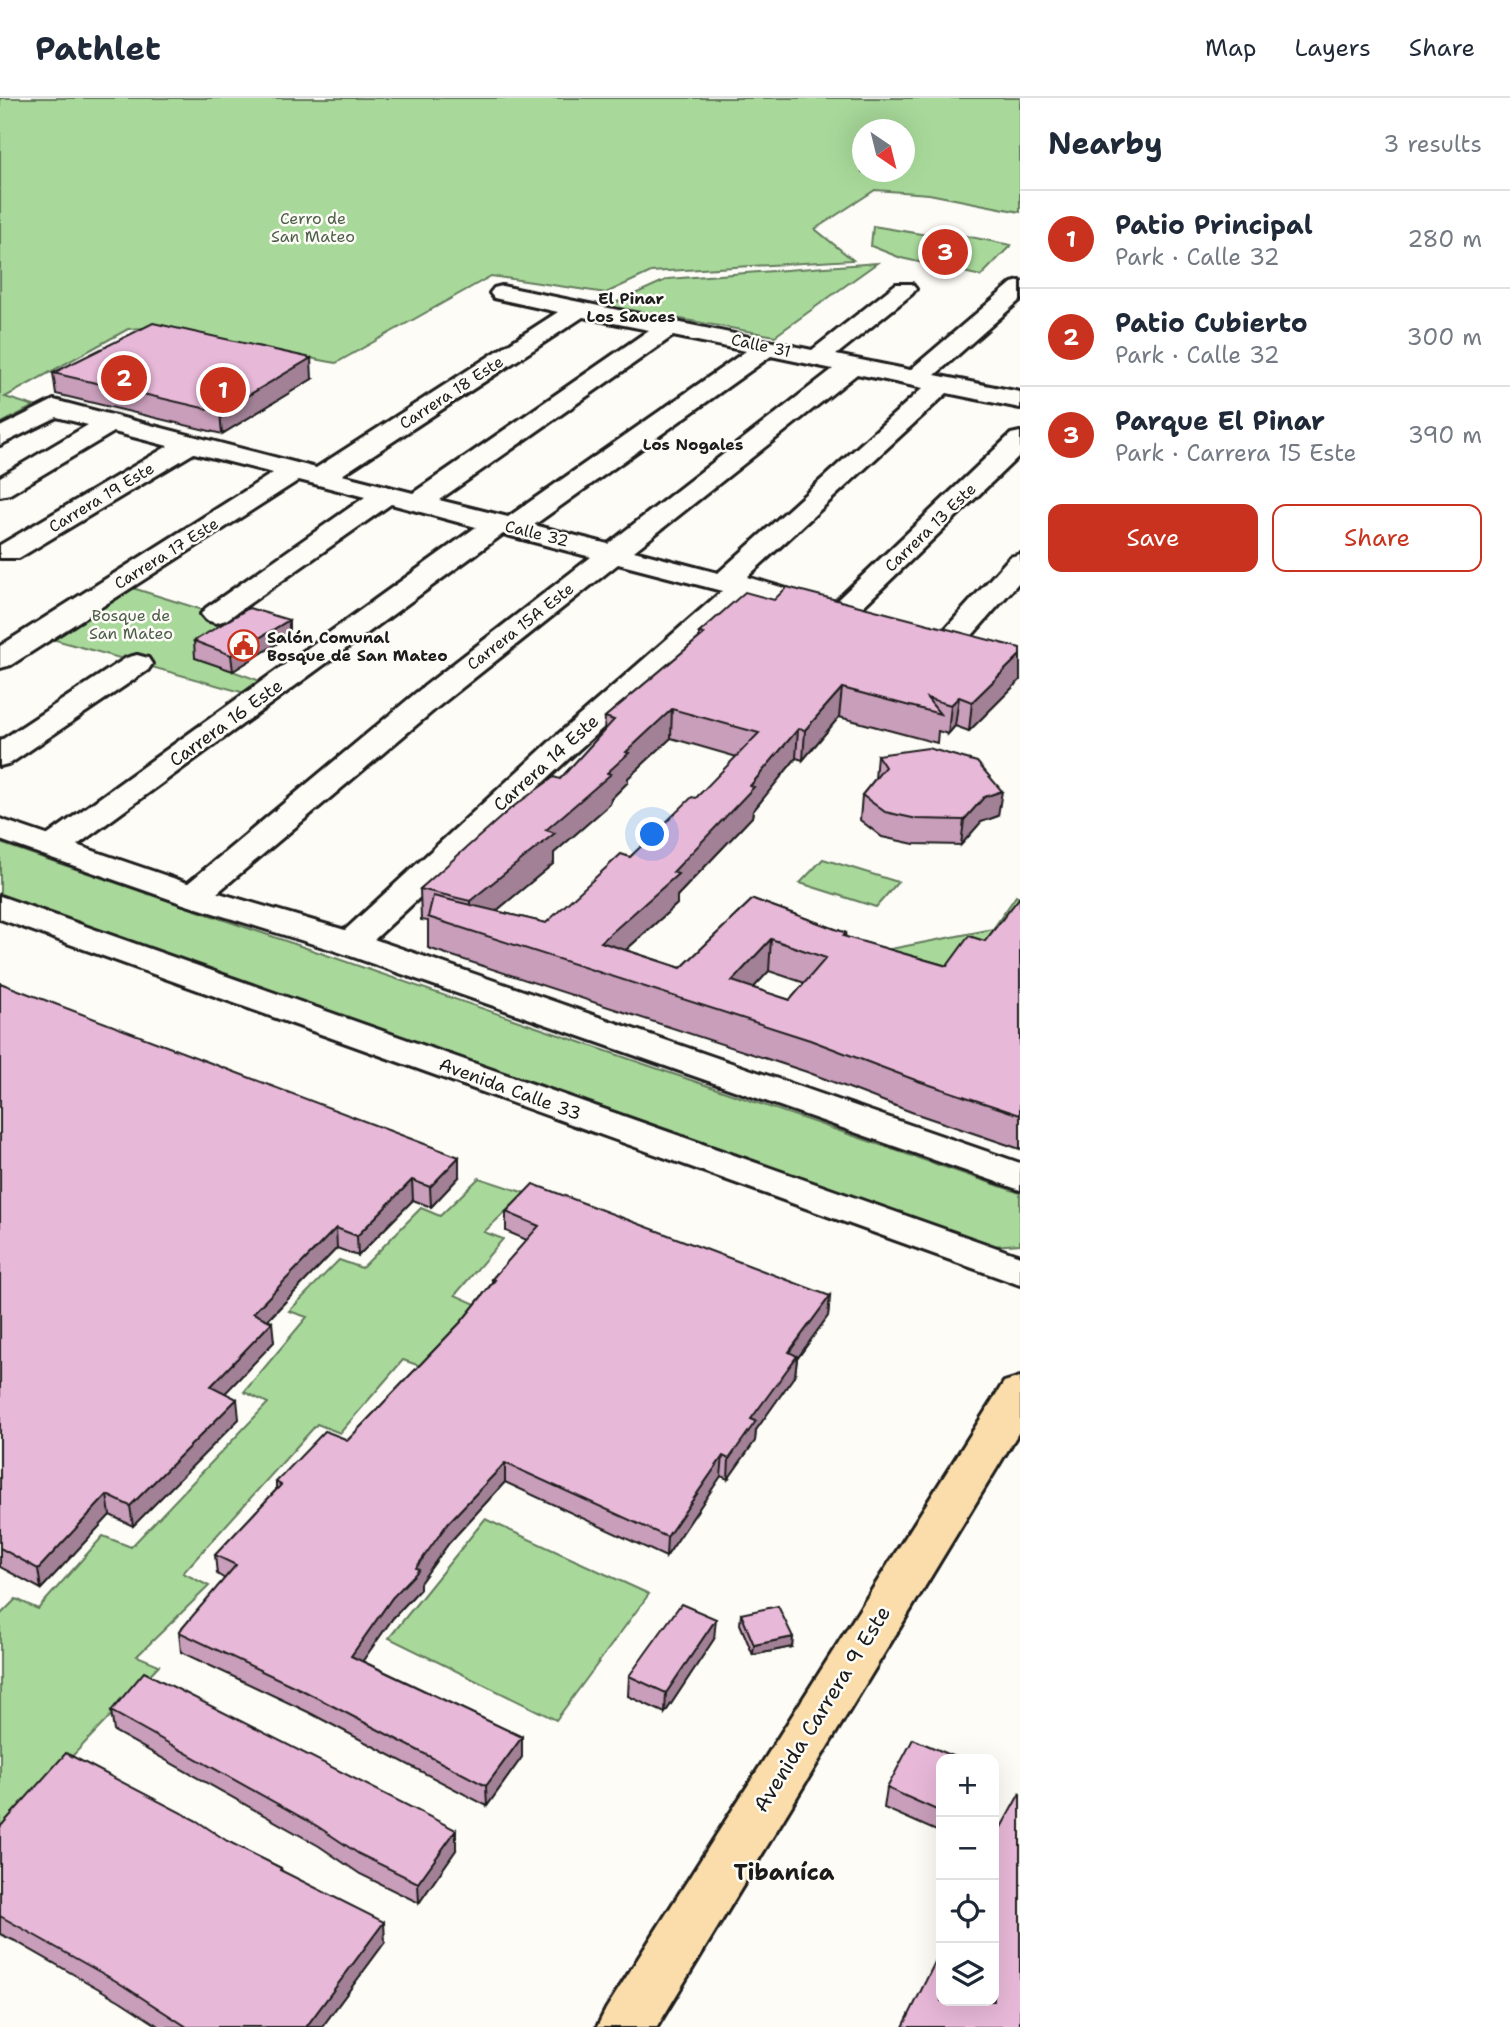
<!DOCTYPE html>
<html lang="en">
<head>
<meta charset="utf-8">
<style>
  body { margin:0; font-family:"Shantell Sans",sans-serif; background:#f6f6f7; color:#1f2937 }
  .controls { position:absolute; right:21px; bottom:21px; display:grid; overflow:hidden; border-radius:14px; box-shadow:0 7px 28px #0002 }
  .controls button { width:63px; height:63px; display:grid; place-items:center; padding:0; border:0; border-bottom:2px solid #e0e1e3; background:#fff; color:#1f2937; font:35px sans-serif }
  .compass { position:absolute; left:852px; top:21px; width:63px; height:63px; border-radius:50%; background:#fff; box-shadow:0 7px 28px #0002; rotate:145deg }
  .you { position:absolute; left:653px; top:737px; width:24px; height:24px; margin:-18px; border:5px solid #fff; border-radius:50%; background:#1a73e8; box-shadow:0 0 0 10px #1a73e833 }
  .badge { display:grid; place-items:center; width:46px; height:46px; border-radius:50%; background:#c8321e; color:#fff; font-size:23px; font-weight:700 }
  .pin { position:absolute; translate:-50% -50%; border:4px solid #fff; box-shadow:0 2px 7px #0006 }
  .list { margin:0; padding:0; list-style:none }
  h2 { display:flex; justify-content:space-between; align-items:center; height:91px; margin:0; padding:0 28px; font-size:30px }
  h2 small { font-size:23px; font-weight:400; color:#747a83 }
  .list li { display:grid; grid-template-columns:46px 1fr auto; gap:21px; align-items:center; box-sizing:border-box; height:98px; padding:0 28px; border-top:2px solid #e0e1e3 }
  .list b { display:block; font-size:26px; white-space:nowrap }
  .list p { margin:0; font-size:23px; white-space:nowrap; color:#747a83 }
  .list em { font-size:23px; font-style:normal; color:#747a83 }
  .actions { display:flex; gap:14px; padding:21px 28px }
  .actions a { flex:1; padding:16px 0; border:2px solid #c8321e; border-radius:14px; text-align:center; font-size:24px; color:#c8321e }
  .actions .main { background:#c8321e; color:#fff }
  .icon { flex:none; width:38px; height:38px; fill:none; stroke:currentColor; stroke-width:2; stroke-linecap:round; stroke-linejoin:round }
  .map { position:relative; flex:none; width:1020px; height:1929px; overflow:hidden }
  header { display:flex; align-items:center; gap:42px; box-sizing:border-box; height:98px; padding:0 35px; background:#fff; border-bottom:2px solid #e0e1e3 }
  header strong { font-size:33px }
  nav { display:flex; gap:38px; margin-inline-start:auto; font-size:24px }
  main { display:flex }
  aside { flex:1; background:#fff }
  .map>svg:first-child { display:block }
  .green { fill:#a8d99a; stroke:#627a5b; stroke-width:2; fill-rule:evenodd }
  .lines { fill:none; stroke-linecap:round; stroke-linejoin:round }
  .street-casing { stroke:#1c1c1c; stroke-width:6 }
  .secondary-casing { stroke:#1c1c1c; stroke-width:6 }
  .primary-casing { stroke:#1c1c1c; stroke-width:6 }
  .street { fill:#fdfcf7; fill-rule:evenodd }
  .secondary { fill:#fdfcf7; fill-rule:evenodd }
  .primary { fill:#faddab; fill-rule:evenodd }
  .wall { fill:#c89eba; stroke:#1c1c1c; stroke-width:2; fill-rule:evenodd }
  .shaded-wall { fill:#a28197; stroke:#1c1c1c; stroke-width:2 }
  .building { fill:#e8b8d8; stroke:#1c1c1c; stroke-width:2; fill-rule:evenodd }
  .labels { text-anchor:middle; stroke-width:5; stroke-linejoin:round; paint-order:stroke }
  .far-park-label { font-size:16px; fill:#4d5e48; stroke:#fdfcf7 }
  .far-neighbourhood-label { font-size:16px; font-weight:bold; fill:#1c1c1c; stroke:#fdfcf7 }
  .far-street-label { font-size:16px; fill:#1c1c1c; stroke:#fdfcf7 }
  .far-poi-label { font-size:16px; font-weight:bold; fill:#1c1c1c; stroke:#fdfcf7; text-anchor:start }
  .street-label { font-size:18px; fill:#1c1c1c; stroke:#fdfcf7 }
  .near-street-label { font-size:21px; fill:#1c1c1c; stroke:#fdfcf7 }
  .near-neighbourhood-label { font-size:23px; font-weight:bold; fill:#1c1c1c; stroke:#fdfcf7 }
</style>
</head>
<body>
<header>
<strong>Pathlet</strong>
<nav><a>Map</a><a>Layers</a><a>Share</a></nav>
</header>
<main>
<div class="map">
<svg width="1020" height="1929" viewBox="0 0 1020 1929">
  <rect width="100%" height="100%" fill="#fdfcf7"/>
  <filter id="ink" filterUnits="userSpaceOnUse"><feTurbulence type="fractalNoise" baseFrequency=".0143" numOctaves="2"/><feDisplacementMap in="SourceGraphic" scale="14" xChannelSelector="R" yChannelSelector="G"/><feConvolveMatrix kernelMatrix="1 2 1 2 8 2 1 2 1" color-interpolation-filters="sRGB"/></filter>
  <g filter="url(#ink)">
    <g class="green">
      <path d="M0,0H1020V114L929,96L875,92L815,131L853,162L651,174L606,195L491,178L336,265L144,230L128,231L5,299L34,308L0,326ZM862,32H904V74H862Z"/>
      <path d="M873,128L939,139L946,134L1011,147L981,178L901,160L871,148Z"/>
      <path d="M877,165L775,238L608,208L668,181Z"/>
      <path d="M123,487L251,527L196,560L266,585L248,596L41,538Z"/>
      <path d="M0,745L1020,1095V1146L992,1148L0,797Z"/>
      <path d="M823,761L898,784L876,809L800,785Z"/>
      <path d="M1016,798L1020,800V820L945,879L860,857L993,831Z"/>
      <path d="M479,1080L525,1095L484,1134L503,1141L455,1197L480,1208L426,1270L403,1262L340,1335L317,1326L183,1475L209,1488L137,1558L159,1567L0,1734V1517L16,1501L38,1511L103,1438L131,1449L268,1305L244,1294L307,1219L289,1213L339,1162L362,1170L421,1110L440,1118Z"/>
      <path d="M485,1421L649,1496L556,1622L389,1540Z"/>
    </g>
    <g class="lines">
      <defs>
        <g id="street">
          <path d="M1020,183V202L935,277L1020,294V310L947,295L747,479L834,505L1011,336L1020,334V357L850,521L840,524L749,500L578,652L362,853L349,856L336,853L331,845L556,638L722,493L618,466L439,608L205,805L193,809L181,805L175,798L181,791L417,594L591,459L503,436L65,756L53,759L41,756L36,749L41,742L476,429L391,406L226,522L216,525L206,522L201,516L206,510L365,399L299,382L11,567L0,570V548L273,375L194,355L19,460H0V447L168,348L114,334L10,396L0,398V379L88,327L57,319L0,347V329L54,302L316,370L558,214L494,200L490,195L494,190L502,188L812,252L896,186H912L916,191L912,196L836,257L910,272L1012,185ZM583,219L649,232L413,395L342,377ZM673,238L746,253L508,419L439,402ZM771,258L833,271L608,446L534,427ZM857,276L923,290L718,475L634,453Z"/>
          <path d="M1020,456V483L960,551L949,554L938,551L934,545L938,539L1010,459Z"/>
          <path d="M137,557L148,560L152,566L148,572L11,665L0,668V643L126,560Z"/>
        </g>
        <g id="secondary">
          <path d="M0,721L205,791L362,837L1020,1065V1092L336,853L181,805L0,742Z"/>
          <path d="M0,798L1020,1158V1187L0,821Z"/>
        </g>
        <path id="primary" d="M1020,1279V1332L657,1929H597L606,1911L1004,1284Z"/>
      </defs>
      <use href="#street" class="street-casing"/>
      <use href="#secondary" class="secondary-casing"/>
      <use href="#primary" class="primary-casing"/>
      <use href="#street" class="street"/>
      <use href="#secondary" class="secondary"/>
      <use href="#primary" class="primary"/>
    </g>
    <g class="wall">
      <path d="M53,275L312,281L222,336L56,296Z"/>
      <path d="M774,502L1020,550V582L969,633L955,628L948,636L938,633L937,645L839,619L803,662L796,660L753,713L752,719L677,798V806L626,852L681,870L753,801L846,835L845,839L947,868L985,843L1020,799V1051L914,1015L807,974L428,850V823L421,822L420,791L560,681L604,633L605,619L699,540V535ZM671,640L737,659L696,700L630,759L546,825L496,813L554,765V755L610,706L611,701L628,684V680ZM769,873L805,885L790,902L753,890Z"/>
      <path d="M289,538L233,573L195,560L194,543Z"/>
      <path d="M877,657L998,718L981,724L961,747L914,746L882,739L860,722L862,697L875,681Z"/>
      <path d="M0,885L459,1079L431,1109L413,1102L358,1158L337,1150L268,1222L274,1244L225,1295L239,1321L133,1428L110,1417L41,1491L0,1469Z"/>
      <path d="M506,1114L830,1198L828,1218L797,1261L795,1277L756,1332L755,1343L728,1381L721,1378L666,1459L505,1384L449,1445L420,1485V1491L393,1520L362,1563L522,1639V1659L487,1708L308,1614L181,1554L179,1534L225,1481L217,1476L215,1457L276,1392V1384L348,1342L461,1224L492,1185V1181L527,1142L506,1133Z"/>
      <path d="M741,1516L793,1539L792,1549L753,1557L740,1526Z"/>
      <path d="M714,1541L665,1615L628,1598L629,1578Z"/>
      <path d="M111,1613L456,1752L419,1805L360,1776L319,1748L114,1633Z"/>
      <path d="M941,1661V1735L884,1710L887,1690Z"/>
      <path d="M0,1729L227,1743L281,1770L282,1773L385,1844L322,1929H160L120,1903L15,1843L0,1836Z"/>
    </g>
    <g class="shaded-wall">
      <path d="M311,260L312,281L222,336L220,314Z"/>
      <path d="M289,522V538L233,573L231,557Z"/>
      <path d="M1020,557V582L969,633L972,604Z"/>
      <path d="M842,590L839,619L803,662L805,632Z"/>
      <path d="M959,599L955,628L948,636L951,607Z"/>
      <path d="M672,611L671,640L628,680V684L611,701L610,706L554,755V765L472,833L470,832V803L607,675L626,654Z"/>
      <path d="M798,631L796,660L753,713L752,719L677,798V806L600,875L601,844L673,774L750,688Z"/>
      <path d="M1002,693L998,718L981,724L961,747L964,722L984,699Z"/>
      <path d="M771,841L769,873L730,915L732,883Z"/>
      <path d="M459,1059V1079L431,1109L430,1089Z"/>
      <path d="M412,1082L413,1102L358,1158L357,1138Z"/>
      <path d="M336,1130L337,1150L255,1235L253,1215Z"/>
      <path d="M830,1198L828,1218L797,1261L795,1277L756,1332L755,1343L728,1381L729,1361L751,1321L789,1254Z"/>
      <path d="M272,1224L274,1244L213,1308L211,1288Z"/>
      <path d="M237,1301L239,1321L133,1428L130,1408Z"/>
      <path d="M723,1358L721,1378L666,1459L667,1439Z"/>
      <path d="M505,1365V1384L449,1445L420,1485V1491L393,1520L352,1578L351,1558L392,1500L448,1425Z"/>
      <path d="M107,1397L110,1417L41,1491L38,1471Z"/>
      <path d="M716,1521L714,1541L665,1615L666,1595Z"/>
      <path d="M793,1539L792,1549L753,1557L754,1547Z"/>
      <path d="M522,1639V1659L487,1708L486,1688Z"/>
      <path d="M456,1732V1752L419,1805L418,1785Z"/>
      <path d="M384,1824L385,1844L322,1929H306Z"/>
    </g>
    <g class="building">
      <path d="M153,225L311,260L220,314L53,275Z"/>
      <path d="M787,489L1020,550V557L972,604L959,599L951,607L927,600L940,616L842,590L805,632L798,631L750,688L754,689L673,774L678,776L601,844L681,870L753,801L846,835L843,838L947,868L969,838L985,843L1020,799V1017L918,983L810,942L428,819L433,798L546,825L621,756L630,759L692,699L696,700L759,635L672,611L626,654L629,655L607,675L611,676L546,732L555,735L470,803L420,791L510,711L554,679L560,681L614,622L605,619L704,536L699,535L745,494L774,502ZM771,841L826,860L790,902L732,883Z"/>
      <path d="M249,510L289,522L231,557L194,543Z"/>
      <path d="M928,650L977,664L1002,693L984,699L964,722L917,721L885,714L862,697L885,669L877,657Z"/>
      <path d="M0,885L459,1059L430,1089L412,1082L357,1138L336,1130L253,1215L272,1224L211,1288L237,1301L130,1408L107,1397L38,1471L0,1450Z"/>
      <path d="M533,1086L830,1198L789,1254L797,1258L751,1321L756,1323L729,1361L723,1358L667,1439L505,1365L448,1425L416,1470L419,1472L392,1500L351,1558L522,1639L486,1688L306,1594L179,1534L236,1467L215,1457L281,1387L276,1384L325,1333L348,1342L461,1224L495,1182L492,1181L539,1128L506,1114Z"/>
      <path d="M681,1506L716,1521L666,1595L629,1578Z"/>
      <path d="M778,1508L793,1539L754,1547L741,1516Z"/>
      <path d="M144,1574L456,1732L418,1785L359,1756L317,1728L111,1613Z"/>
      <path d="M913,1641L960,1661H941V1714L887,1690Z"/>
      <path d="M66,1655L197,1723L227,1743L281,1770L280,1772L384,1824L306,1929H187L116,1883L0,1818V1729Z"/>
      <path d="M1020,1695V1929H903L941,1852V1903H994V1742Z"/>
    </g>
  </g>
  <defs>
    <symbol id="civic-ring" viewBox="-11 -11 22 22"><circle r="9.5" fill="#fdfcf7" stroke="#c8321e" stroke-width="1.5"/><path d="M-.6-6.5H3V-4.5H.6V-3L4-1V1h2V6H-6V1h2V-1L-.6-3ZM-1.2 2.5V6h2.4V2.5Z" fill="#c8321e"/></symbol>
  </defs>
  <g fill-rule="evenodd">
    <use href="#civic-ring" x="226" y="530" width="35" height="35"/>
  </g>
  <g class="labels">
    <g class="far-park-label">
      <text x="313" y="126">Cerro de<tspan x="313" dy="18">San Mateo</tspan></text>
      <text x="131" y="523">Bosque de<tspan x="131" dy="18">San Mateo</tspan></text>
    </g>
    <g class="far-neighbourhood-label">
      <text x="631" y="206">El Pinar<tspan x="631" dy="18">Los Sauces</tspan></text>
      <text x="693" y="352">Los Nogales</text>
    </g>
    <g class="far-street-label">
      <text transform="translate(761 247) rotate(12)" y="6">Calle 31</text>
      <text transform="translate(451 294) rotate(-33)" y="6">Carrera 18 Este</text>
      <text transform="translate(101 399) rotate(-31)" y="6">Carrera 19 Este</text>
      <text transform="translate(930 429) rotate(-44)" y="6">Carrera 13 Este</text>
      <text transform="translate(537 435) rotate(14)" y="6">Calle 32</text>
      <text transform="translate(166 455) rotate(-32)" y="6">Carrera 17 Este</text>
      <text transform="translate(520 528) rotate(-38)" y="6">Carrera 15A Este</text>
    </g>
    <g class="far-poi-label">
      <text x="267" y="545">Salón Comunal<tspan x="267" dy="18">Bosque de San Mateo</tspan></text>
    </g>
    <g class="street-label">
      <text transform="translate(226 625) rotate(-36)" y="6">Carrera 16 Este</text>
      <text transform="translate(546 665) rotate(-42)" y="6">Carrera 14 Este</text>
      <text transform="translate(510 991) rotate(20)" y="6">Avenida Calle 33</text>
    </g>
    <g class="near-street-label">
      <text transform="translate(822 1611) rotate(-58)" y="7">Avenida Carrera 9 Este</text>
    </g>
    <g class="near-neighbourhood-label">
      <text x="784" y="1782">Tibaníca</text>
    </g>
  </g>
</svg>
<div class="controls">
<button>+</button>
<button>−</button>
<button><svg class="icon" aria-label="locate" viewBox="0 0 24 24"><circle cx="12" cy="12" r="6"/><path d="M12 2v4M12 18v4M2 12h4M18 12h4"/></svg></button>
<button><svg class="icon" aria-label="layers" viewBox="0 0 24 24"><path d="M12 4l9 5-9 5-9-5zM3 14l9 5 9-5"/></svg></button>
</div>
<svg class="compass" viewBox="-18 -18 36 36"><path d="M0-13l5 13h-10z" fill="#e53935"/><path d="M0 13l5-13h-10z" fill="#747a83"/></svg>
<div class="you"></div>
<div class="pin badge" style="left:223px;top:292px">1</div>
<div class="pin badge" style="left:124px;top:280px">2</div>
<div class="pin badge" style="left:945px;top:154px">3</div>
</div>
<aside>
<h2>Nearby<small>3 results</small></h2>
<ul class="list">
<li><span class="badge">1</span><div><b>Patio Principal</b><p>Park · Calle 32</p></div><em>280 m</em></li>
<li><span class="badge">2</span><div><b>Patio Cubierto</b><p>Park · Calle 32</p></div><em>300 m</em></li>
<li><span class="badge">3</span><div><b>Parque El Pinar</b><p>Park · Carrera 15 Este</p></div><em>390 m</em></li>
</ul>
<div class="actions"><a class="main">Save</a><a>Share</a></div>
</aside>
</main>
</body>
</html>
